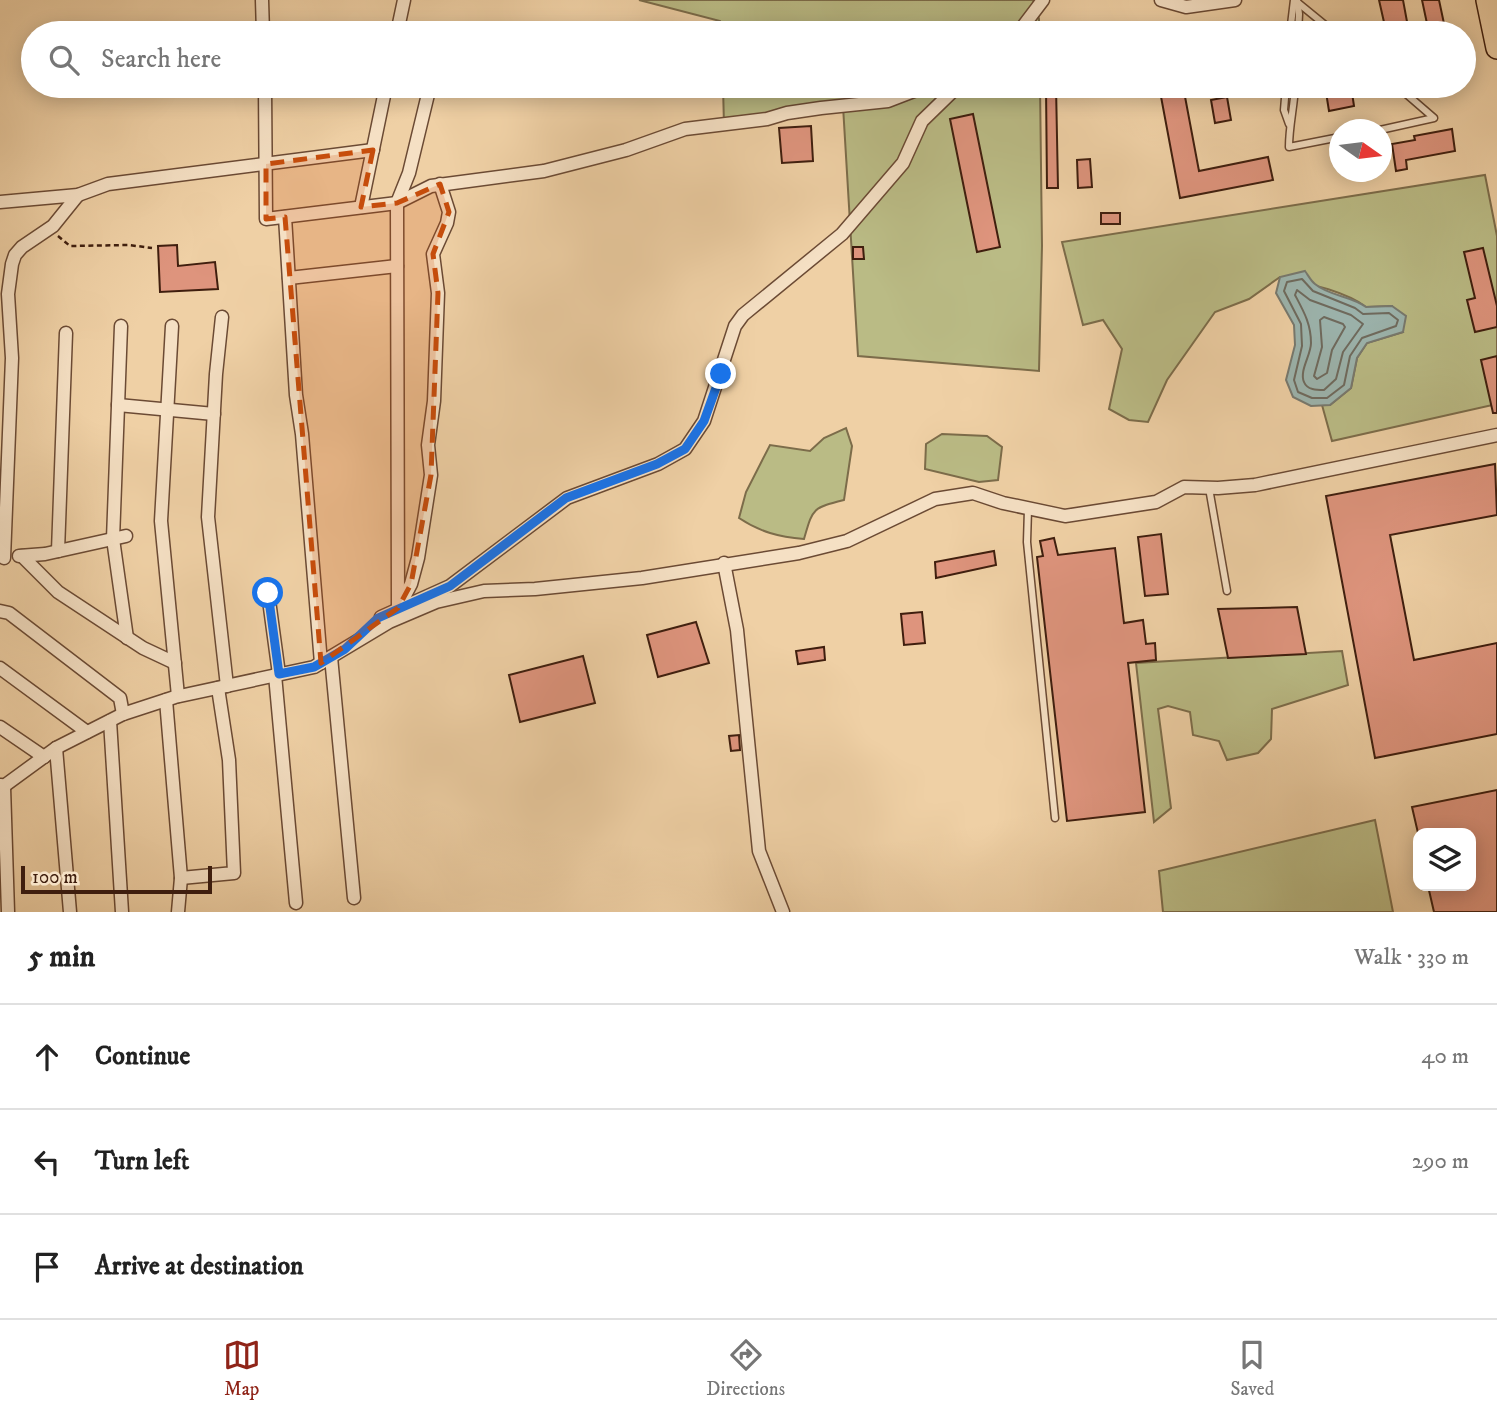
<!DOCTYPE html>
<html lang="en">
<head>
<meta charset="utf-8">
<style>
  body { margin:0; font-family:"IM FELL DW Pica",serif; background:#f2f2f2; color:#222 }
  .controls { position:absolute; right:21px; bottom:21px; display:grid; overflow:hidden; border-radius:14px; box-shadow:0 4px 18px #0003 }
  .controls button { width:63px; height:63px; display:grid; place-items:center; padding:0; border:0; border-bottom:2px solid #e0e0e0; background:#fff; color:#222; font:35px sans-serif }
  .compass { position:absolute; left:1329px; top:119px; width:63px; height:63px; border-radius:50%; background:#fff; box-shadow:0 4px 18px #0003; rotate:104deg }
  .scale { position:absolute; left:21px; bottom:18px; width:191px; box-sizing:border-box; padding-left:7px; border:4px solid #3f1e0e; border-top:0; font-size:19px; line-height:24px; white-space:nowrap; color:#3f1e0e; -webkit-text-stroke:5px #f5e0c4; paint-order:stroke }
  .stop { position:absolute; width:21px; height:21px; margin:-16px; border:5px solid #1a73e8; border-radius:50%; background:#fff }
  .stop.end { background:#1a73e8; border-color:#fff; box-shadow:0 2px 7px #0008 }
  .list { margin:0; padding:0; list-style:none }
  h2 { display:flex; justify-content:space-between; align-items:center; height:91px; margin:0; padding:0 28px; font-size:30px }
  h2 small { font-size:23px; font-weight:400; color:#767676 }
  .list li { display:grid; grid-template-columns:46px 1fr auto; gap:21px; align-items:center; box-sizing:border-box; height:105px; padding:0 28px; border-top:2px solid #e0e0e0 }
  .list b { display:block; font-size:26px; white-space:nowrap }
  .list em { font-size:23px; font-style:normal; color:#767676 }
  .icon { flex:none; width:38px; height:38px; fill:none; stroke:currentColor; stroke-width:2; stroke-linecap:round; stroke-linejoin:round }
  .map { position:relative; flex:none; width:1497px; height:912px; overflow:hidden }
  .search { position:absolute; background:#fff; box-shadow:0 4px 18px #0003; left:21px; right:21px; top:21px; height:77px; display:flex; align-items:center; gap:18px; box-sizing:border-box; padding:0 24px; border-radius:38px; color:#767676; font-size:26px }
  .sheet { height:406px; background:#fff }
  nav { display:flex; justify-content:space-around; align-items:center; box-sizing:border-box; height:98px; border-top:2px solid #e0e0e0; background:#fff; font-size:19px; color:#767676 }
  nav a { display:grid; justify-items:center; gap:4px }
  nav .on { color:#8f2418 }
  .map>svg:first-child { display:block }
  .green { fill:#babb85; stroke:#7c6c4a; stroke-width:2 }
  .water { fill:#9cb5af; stroke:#77796f; stroke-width:2 }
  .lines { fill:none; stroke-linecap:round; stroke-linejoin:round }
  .shore { stroke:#6e6a5e; stroke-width:2 }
  .building { fill:#de947d; stroke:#3f1e0e; stroke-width:2 }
  .service-casing { stroke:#6b4a34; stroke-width:9 }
  .minor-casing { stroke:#6b4a34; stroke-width:15 }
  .trunk-casing { stroke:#3f1e0e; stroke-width:24 }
  .path { stroke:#3f1e0e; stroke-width:2.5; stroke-dasharray:5 3.5; stroke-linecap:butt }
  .service { stroke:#f5e0c4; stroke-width:6 }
  .minor { stroke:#f5e0c4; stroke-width:12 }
  .trunk { stroke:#efd0a5; stroke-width:21 }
  .route { stroke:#1a73e8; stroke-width:9 }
  .marked { fill:#c64d0c; fill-opacity:0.2; stroke:#c64d0c; stroke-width:5; stroke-dasharray:14 9; stroke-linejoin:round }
</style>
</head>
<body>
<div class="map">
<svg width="1497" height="912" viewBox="0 0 1497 912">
  <rect width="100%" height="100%" fill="#efd0a5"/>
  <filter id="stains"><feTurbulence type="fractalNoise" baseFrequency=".00286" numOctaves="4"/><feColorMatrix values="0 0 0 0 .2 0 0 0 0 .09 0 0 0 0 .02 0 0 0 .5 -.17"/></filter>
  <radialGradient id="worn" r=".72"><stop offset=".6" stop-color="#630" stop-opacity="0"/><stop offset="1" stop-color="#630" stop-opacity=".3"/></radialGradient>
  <g class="green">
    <path d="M639,0H1033L1039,19V33H721L720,21Z"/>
    <path d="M723,86H1040L1042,246L1039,371L858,356L843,106L724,125Z"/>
    <path d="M1485,175L1497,236V404L1332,441L1322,405H1330L1351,388L1357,358L1367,343L1403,332L1392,306L1366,307C1345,291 1306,283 1280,277L1249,299L1215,312L1167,380L1148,422L1129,420L1109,409L1122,349L1103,320L1083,325L1062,242Z"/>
    <path d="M846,428L852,446L844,500C812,508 813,508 804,539C779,537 760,532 739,518L746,492L770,445L810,451L824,438Z"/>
    <path d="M942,434L987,436L1002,447L998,480L979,482L925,469L926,444Z"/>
    <path d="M1342,651L1348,685L1272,709L1271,739L1258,753L1227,760L1219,741L1193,735L1190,712L1168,706L1158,709L1171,808L1154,822L1136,663Z"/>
    <path d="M1375,820L1393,912H1163L1159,871Z"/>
  </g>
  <path class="water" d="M1305,271C1308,275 1311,281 1315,284C1329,296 1352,296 1366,307L1392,306L1406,316L1403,332L1367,343L1357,358L1351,388L1330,405L1311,406L1293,397L1286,380L1295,345L1294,325L1276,293L1280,277Z"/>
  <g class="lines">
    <g class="shore">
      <path d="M1302,279L1313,291L1355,308L1363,314L1389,313L1398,320L1396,326L1362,338L1350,356L1344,385L1327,398H1312L1298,392L1294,380L1302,346L1301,324L1284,291L1287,282Z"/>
      <path d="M1297,290L1310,300L1351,315L1363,324L1343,352L1336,379L1324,390C1317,390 1307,390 1304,382C1299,371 1311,355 1311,343C1311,324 1304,312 1295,295Z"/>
      <path d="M1324,317L1343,324L1345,327L1332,350L1327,373L1317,379L1314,376L1322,347L1320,320Z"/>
    </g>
  </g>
  <g class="building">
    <path d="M1379,0H1403L1408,27L1386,31Z"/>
    <path d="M1422,0H1439L1446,33H1429Z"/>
    <path d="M1046,86H1056L1058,188H1047Z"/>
    <path d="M1159,86H1183L1199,171L1268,157L1273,180L1180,198Z"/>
    <path d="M1325,86H1351L1354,106L1329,111Z"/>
    <path d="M1227,97L1231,120L1215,123L1211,100Z"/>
    <path d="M973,114L1000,247L977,252L950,119Z"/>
    <path d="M811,126L813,161L782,163L779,128Z"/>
    <path d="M1452,129L1455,151L1406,160L1407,169L1396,171L1392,144L1415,140L1414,136Z"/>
    <path d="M1090,159L1092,187L1078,188L1077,160Z"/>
    <rect x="1101" y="213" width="19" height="11"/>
    <path d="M177,245L178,266L215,262L218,289L160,292L158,246Z"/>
    <path d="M853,247H863L864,259H853Z"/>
    <path d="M1483,248L1497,306V327L1475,332L1467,300L1475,298L1464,252Z"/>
    <path d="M1497,356V413H1493L1481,360Z"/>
    <path d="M1495,464L1497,515L1390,535L1414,660L1497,643V734L1375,758L1326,496Z"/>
    <path d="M1161,534L1168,594L1145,596L1138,537Z"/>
    <path d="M1054,538L1058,555L1115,548L1124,623L1143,620L1146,644L1155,643L1156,660L1128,663L1145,812L1067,821L1037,557L1043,556L1040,541Z"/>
    <path d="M994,551L996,565L936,578L935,562Z"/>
    <path d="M1297,607L1306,654L1228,658L1218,609Z"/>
    <path d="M922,612L925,643L904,645L901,614Z"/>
    <path d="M696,622L709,663L658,677L647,635Z"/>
    <path d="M824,647L825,660L798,664L796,651Z"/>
    <path d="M583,656L595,703L520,722L509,675Z"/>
    <path d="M739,735L740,750L731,751L729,736Z"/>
    <path d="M1497,790V912H1434L1428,886H1471V833H1418L1412,807Z"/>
  </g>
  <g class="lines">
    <defs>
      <g id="service">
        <path d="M1297,0L1299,14L1298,33"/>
        <path d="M1297,2L1335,33"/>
        <path d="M1290,33L1294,0"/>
        <path d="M1286,86L1284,110L1289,124"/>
        <path d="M1295,86C1294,107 1289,126 1289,147L1340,137"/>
        <path d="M1380,130L1434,118L1397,86"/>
        <path d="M1209,488L1227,591"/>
        <path d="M1028,509L1027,542L1055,818"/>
      </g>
      <g id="minor">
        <path d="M262,0L263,33"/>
        <path d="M1161,0L1186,7L1235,0"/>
        <path d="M397,33L404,0"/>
        <path d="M1018,33L1043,0"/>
        <path d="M265,86L266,219L397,203L431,186L544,171L626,150L685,129L767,119L787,113L821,108L888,101L927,86"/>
        <path d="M148,88L167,86"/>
        <path d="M0,202L78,195L108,184L373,150"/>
        <path d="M361,207L386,86"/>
        <path d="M285,217L296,395L302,434L321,663"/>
        <path d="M289,278L397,266"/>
        <path d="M222,317L216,374L208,517L227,686"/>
        <path d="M121,326L113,539L127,638"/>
        <path d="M172,326L161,521L178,696"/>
        <path d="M118,405L214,414"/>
        <path d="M58,551L66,333"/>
        <path d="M19,556L45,554L126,536"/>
        <path d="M22,556L58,592L143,648L175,663"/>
        <path d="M4,558L12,358L8,294L12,264L15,255L22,247L53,226L78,195"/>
        <path d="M724,563L737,630L759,851L783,912"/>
        <path d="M268,593L279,674"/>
        <path d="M400,605L411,584L418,558L431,475L428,445L434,401L438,293L433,254L447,223L449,212L440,184"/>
        <path d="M398,608L397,203L409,173L430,86"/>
        <path d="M0,611L9,613L120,698L123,714"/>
        <path d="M381,617L450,586L567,498L658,464L685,449L704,421L735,326L743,315L842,234L903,163L922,121L958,86"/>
        <path d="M331,657L354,898"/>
        <path d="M0,668L87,732"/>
        <path d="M275,675L296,903"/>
        <path d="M166,700L181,878L178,912"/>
        <path d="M110,721L122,912"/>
        <path d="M0,727L44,757"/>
        <path d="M56,748L70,912"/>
        <path d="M1,785L4,787L8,912"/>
        <path d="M0,789L56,748L123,714L175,697L314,667L389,622L436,602L484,591L535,589L642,578L799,553L847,541L935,499L973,493L1003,503L1065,516L1156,502L1184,487L1218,488L1255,485L1497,435"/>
        <path d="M181,878L234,873L229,760L218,688"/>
      </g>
      <path id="trunk" d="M1487,0L1497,48"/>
    </defs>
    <use href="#service" class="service-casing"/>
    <use href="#minor" class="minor-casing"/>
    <use href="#trunk" class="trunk-casing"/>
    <path class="path" d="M58,236L70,246L129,245L152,248"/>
    <use href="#service" class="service"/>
    <use href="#minor" class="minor"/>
    <use href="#trunk" class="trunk"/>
  </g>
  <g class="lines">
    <path class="route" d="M268,593L279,674L314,667L345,649L378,618L450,586L566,498L657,464L685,449L704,421L721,374"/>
  </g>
  <path class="marked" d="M373,150L361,207L397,203L440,184L449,212L433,254L438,293L431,475L411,584L398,608L321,663L285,217L266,219V164Z"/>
  <rect width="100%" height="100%" filter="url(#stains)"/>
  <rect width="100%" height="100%" fill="url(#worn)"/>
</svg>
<div class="controls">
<button><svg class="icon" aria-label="layers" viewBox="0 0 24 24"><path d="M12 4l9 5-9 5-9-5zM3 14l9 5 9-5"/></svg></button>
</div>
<svg class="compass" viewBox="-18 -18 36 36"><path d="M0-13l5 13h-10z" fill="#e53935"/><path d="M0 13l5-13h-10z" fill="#767676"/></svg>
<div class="scale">100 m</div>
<div class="stop" style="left:268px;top:593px"></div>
<div class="stop end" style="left:721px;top:374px"></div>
<div class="search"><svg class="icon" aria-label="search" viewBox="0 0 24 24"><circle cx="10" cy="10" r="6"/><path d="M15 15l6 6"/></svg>Search here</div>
</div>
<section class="sheet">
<h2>5 min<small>Walk · 330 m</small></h2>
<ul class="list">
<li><svg class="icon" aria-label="ahead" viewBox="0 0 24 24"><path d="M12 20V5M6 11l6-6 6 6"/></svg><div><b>Continue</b></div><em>40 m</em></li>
<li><svg class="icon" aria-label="left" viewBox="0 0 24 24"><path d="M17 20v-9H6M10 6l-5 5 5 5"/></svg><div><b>Turn left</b></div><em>290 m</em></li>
<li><svg class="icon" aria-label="arrive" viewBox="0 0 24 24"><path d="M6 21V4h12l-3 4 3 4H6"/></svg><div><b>Arrive at destination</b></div></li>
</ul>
</section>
<nav>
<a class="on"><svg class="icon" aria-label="map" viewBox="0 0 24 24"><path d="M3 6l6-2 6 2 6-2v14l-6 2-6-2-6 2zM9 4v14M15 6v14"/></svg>Map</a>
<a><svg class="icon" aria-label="directions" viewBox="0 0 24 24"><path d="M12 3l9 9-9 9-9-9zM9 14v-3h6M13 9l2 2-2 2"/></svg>Directions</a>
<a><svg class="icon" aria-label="saved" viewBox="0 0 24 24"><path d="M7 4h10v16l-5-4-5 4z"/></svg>Saved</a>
</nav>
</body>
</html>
